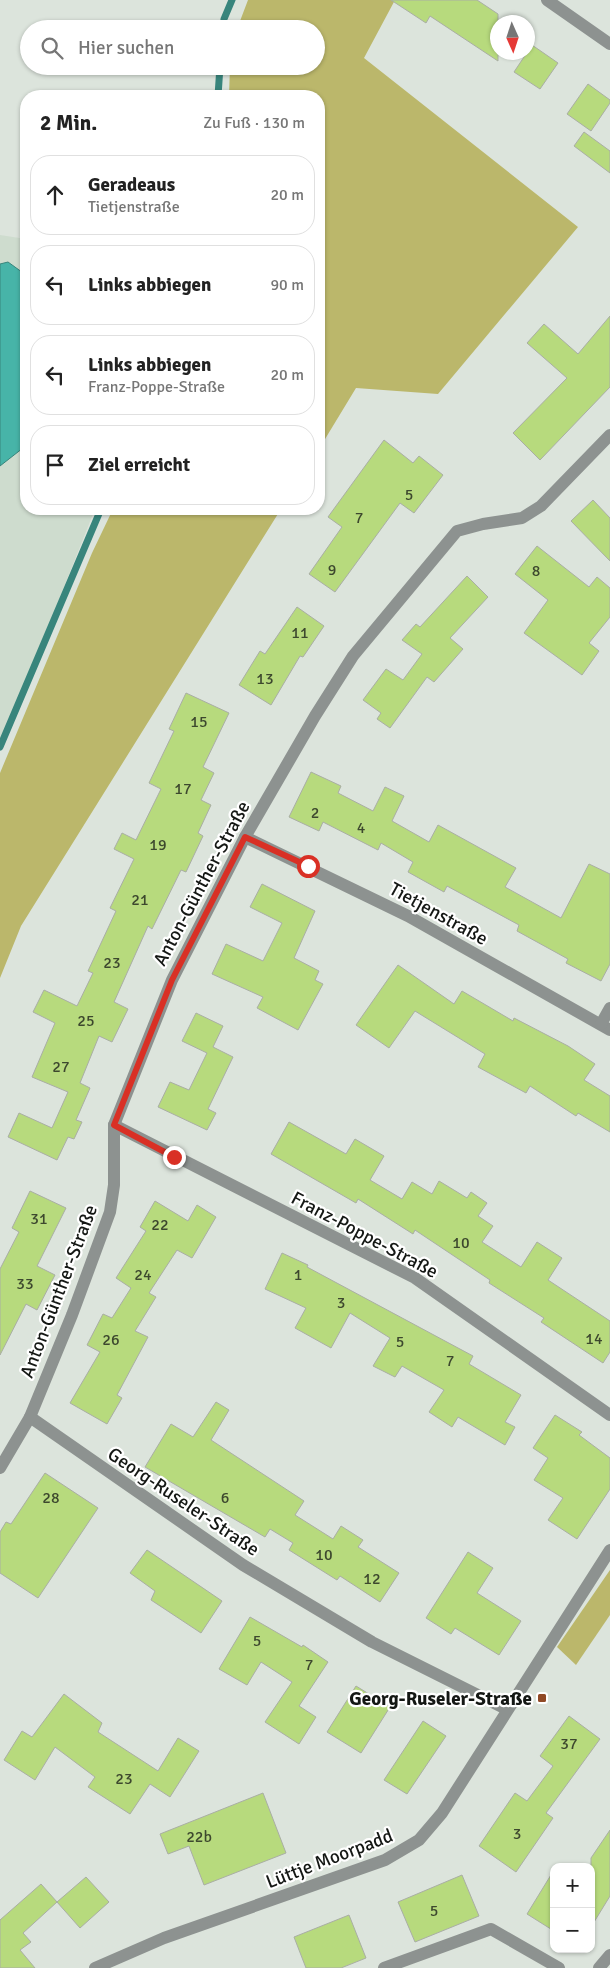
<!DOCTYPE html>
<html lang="de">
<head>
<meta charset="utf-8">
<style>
  body { margin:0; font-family:Signika,sans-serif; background:#f2f2f2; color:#222 }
  .controls { position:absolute; right:15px; bottom:15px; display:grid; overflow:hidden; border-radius:10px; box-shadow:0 1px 4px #0004 }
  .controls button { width:45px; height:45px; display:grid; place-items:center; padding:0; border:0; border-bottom:1px solid #e0e0e0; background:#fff; color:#222; font:25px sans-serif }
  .compass { position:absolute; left:490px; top:15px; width:45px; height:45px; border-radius:50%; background:#fff; box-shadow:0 1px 4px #0004; rotate:177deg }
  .stop { position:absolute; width:15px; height:15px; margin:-11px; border:4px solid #d93025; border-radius:50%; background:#fff }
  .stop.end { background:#d93025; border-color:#fff; box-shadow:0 1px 5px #0008 }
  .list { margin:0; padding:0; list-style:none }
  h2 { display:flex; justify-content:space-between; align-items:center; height:65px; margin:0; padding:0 20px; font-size:21px }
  h2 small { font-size:16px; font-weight:400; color:#767676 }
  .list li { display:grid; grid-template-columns:32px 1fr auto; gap:15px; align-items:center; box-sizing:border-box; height:80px; margin:0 10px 10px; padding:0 10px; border:1px solid #e0e0e0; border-radius:20px }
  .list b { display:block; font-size:19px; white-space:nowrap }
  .list p { margin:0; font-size:16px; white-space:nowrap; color:#767676 }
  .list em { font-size:16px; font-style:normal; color:#767676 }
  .icon { flex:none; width:28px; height:28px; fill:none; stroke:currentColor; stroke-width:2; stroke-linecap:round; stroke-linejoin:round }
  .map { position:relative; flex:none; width:610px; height:1968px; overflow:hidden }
  .search { position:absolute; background:#fff; box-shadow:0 1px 4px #0004; left:20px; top:20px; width:305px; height:55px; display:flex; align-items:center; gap:12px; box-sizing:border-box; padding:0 18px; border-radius:28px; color:#767676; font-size:19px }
  .panel { position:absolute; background:#fff; box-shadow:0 1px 4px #0004; left:20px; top:90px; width:305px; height:425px; border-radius:20px }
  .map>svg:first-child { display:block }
  .built { fill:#cedcce }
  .green { fill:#bbb76b }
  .water { fill:#47b4a8; stroke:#38857c }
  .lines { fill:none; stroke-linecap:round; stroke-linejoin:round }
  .stream { stroke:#38857c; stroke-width:7 }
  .building { fill:#b7da7d; stroke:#a9aea4 }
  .street { stroke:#8d9290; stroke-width:12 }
  .route { stroke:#d93025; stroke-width:6 }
  .poi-dot { fill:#904925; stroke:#fff; stroke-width:2 }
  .labels { text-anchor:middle; stroke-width:4.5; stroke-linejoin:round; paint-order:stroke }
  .number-label { font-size:16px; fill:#3d482e }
  .street-label { font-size:19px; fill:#141714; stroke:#fff }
  .poi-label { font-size:19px; font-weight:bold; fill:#141714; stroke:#fff; text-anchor:end }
</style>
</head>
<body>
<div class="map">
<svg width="610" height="1968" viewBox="0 0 610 1968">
  <rect width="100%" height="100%" fill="#dce4dc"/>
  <path class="built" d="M0,235L26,239V509H95L0,748Z"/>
  <g class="green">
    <path d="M248,0H395L364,58L578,227L438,394L356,388L319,449V96H229L230,66H316V29H237Z"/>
    <path d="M113,509H281L21,926L0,978V773L92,553Z"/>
    <path d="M610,1570V1615L576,1665L557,1647Z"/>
  </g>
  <path class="water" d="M8,262L26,275V441L23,448L0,466V264Z"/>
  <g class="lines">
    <g class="stream">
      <path d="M223,29L224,19L232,0"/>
      <path d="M218,96L220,66"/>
      <path d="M0,747L101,509"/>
    </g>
  </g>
  <g class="building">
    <path d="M391,0H477L498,14V61L430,16L426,23Z"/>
    <path d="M532,45L558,63L540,89L514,72Z"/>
    <path d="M588,84L610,100V103L591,131L567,114Z"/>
    <path d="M584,132L610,151V173L574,146Z"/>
    <path d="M610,316V387L540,460L513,433L567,378L527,343L544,324L578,354Z"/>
    <path d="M384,440L413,463L419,456L443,475L414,513L400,503L335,592L309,574L342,527L328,517Z"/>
    <path d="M593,500L610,518V561L571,521Z"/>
    <path d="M537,546L589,587L597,577L610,588V617L589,643L599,651L582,675L524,633L548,600L515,574Z"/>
    <path d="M467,576L488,597L450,638L463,649L434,682L427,677L390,728L377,719L381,713L363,700L386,669L403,680L422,654L402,640L416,624L420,627Z"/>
    <path d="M297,607L324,626L303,657L300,656L271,705L239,685L260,651L265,654Z"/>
    <path d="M186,693L229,713L203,767L214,773L201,800L211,805L198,833L203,836L186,872L181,870L152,929L148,926L114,1002L128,1009L112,1042L99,1036L80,1083L90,1088L76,1120L82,1122L74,1139L68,1137L57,1160L8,1137L19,1113L52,1128L68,1092L32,1077L55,1023L33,1012L44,990L77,1006L93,973L88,971L116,911L110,908L134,859L114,849L122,833L136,840L161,789L149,783L174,731L169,729Z"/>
    <path d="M311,772L341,786L338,793L373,811L385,787L404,796L392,821L429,842L438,825L516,868L505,887L561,918L589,864L610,874V964L601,981L566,963L568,959L517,931L519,925L447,886L444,892L408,872L413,862L381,843L378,850L323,822L319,831L289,817Z"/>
    <path d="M262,884L315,911L294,958L319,971L315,980L323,984L298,1030L257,1008L263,997L212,974L226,944L263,961L282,923L250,907Z"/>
    <path d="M398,965L454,1004L462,991L513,1021L514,1018L568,1046L595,1064L584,1080L610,1096V1132L578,1113L576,1116L530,1086L526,1093L478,1067L485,1054L415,1011L389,1048L356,1025Z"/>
    <path d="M196,1013L223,1026L213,1047L233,1057L208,1109L216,1113L207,1130L158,1107L170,1082L189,1090L207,1053L182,1041Z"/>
    <path d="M289,1122L346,1154L355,1139L384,1156L370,1180L402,1199L412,1182L432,1194L439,1181L467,1198L471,1192L487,1203L478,1216L493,1226L482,1242L521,1267L537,1242L562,1258L548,1280L610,1321V1352L603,1363L541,1322L544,1318L489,1283L490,1280L415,1230L413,1234L358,1199L356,1203L271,1154Z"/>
    <path d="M30,1191L66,1208L37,1266L55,1275L37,1310L26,1304L0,1355V1269L19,1232L12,1228Z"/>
    <path d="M155,1201L188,1221L197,1205L216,1217L192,1258L177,1250L149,1293L156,1297L135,1331L148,1337L117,1395L122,1398L107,1424L70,1403L100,1352L87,1345L103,1314L112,1318L131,1288L116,1278L146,1231L140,1227Z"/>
    <path d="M282,1253L308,1265L307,1267L473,1356L469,1364L521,1395L505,1422L515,1427L505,1445L458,1417L452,1427L429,1412L444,1390L402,1366L395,1377L373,1366L390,1338L350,1313L331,1348L295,1328L306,1308L265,1289Z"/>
    <path d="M216,1402L229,1410L211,1440L304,1501L295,1515L333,1539L341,1526L363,1540L358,1547L399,1573L380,1602L340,1576L337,1580L289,1550L293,1543L270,1529L265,1537L145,1467L171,1424L193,1437Z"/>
    <path d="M555,1415L582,1432L579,1435L610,1458V1489L577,1539L548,1520L563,1498L534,1480L548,1458L533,1448Z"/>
    <path d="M45,1473L98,1508L38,1598L0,1573V1532L6,1522L11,1524Z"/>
    <path d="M147,1550L222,1601L201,1633L151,1600L155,1591L130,1573Z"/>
    <path d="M468,1552L493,1568L477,1593L521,1621L499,1655L455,1628L451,1634L426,1618Z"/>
    <path d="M250,1617L302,1647L303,1645L328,1662L299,1706L316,1717L299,1744L265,1722L292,1682L261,1662L247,1685L219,1669Z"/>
    <path d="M356,1686L390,1707L361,1753L327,1732Z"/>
    <path d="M64,1694L102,1723L98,1732L158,1771L178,1738L199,1751L170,1797L150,1784L130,1814L88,1787L95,1777L55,1747L35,1780L4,1760L22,1731L32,1737Z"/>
    <path d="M569,1716L600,1739L546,1813L553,1818L516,1872L479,1846L515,1793L527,1801L553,1766L540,1756Z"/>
    <path d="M423,1721L446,1736L407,1794L384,1780Z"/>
    <path d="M263,1793L286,1853L204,1885L189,1846L168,1854L160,1834Z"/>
    <path d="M610,1830V1896L591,1927V1858Z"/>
    <path d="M554,1870V1931L527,1914Z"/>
    <path d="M462,1875L479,1916L415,1942L398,1902Z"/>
    <path d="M86,1877L109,1902L80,1928L57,1902Z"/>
    <path d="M41,1884L57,1902L23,1933L31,1942L20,1950L35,1968H0V1920Z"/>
    <path d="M349,1915L366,1958L341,1968H306L294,1937Z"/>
  </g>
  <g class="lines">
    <g class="street">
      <path d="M547,0L610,44"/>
      <path d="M245,837L408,916L610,1030"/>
      <path d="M601,1024L610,1008"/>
      <path d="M114,1125L415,1278L610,1415"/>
      <path d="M30,1417L243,1565L372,1642L506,1709"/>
      <path d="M0,1468L30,1417L72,1315L110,1212L114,1185V1125L172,980L245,837L315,716L353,656L457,531L483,524L522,518L541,506L610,435"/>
      <path d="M95,1968L164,1938L385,1860L419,1840L442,1813L610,1550"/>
      <path d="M384,1968L491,1929L559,1968"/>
      <path d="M599,1968L610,1955"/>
    </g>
  </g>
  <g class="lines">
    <path class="route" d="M174,1157L114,1125L172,980L245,837L308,866"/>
  </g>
  <rect class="poi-dot" x="537" y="1693" width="10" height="10" rx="2.5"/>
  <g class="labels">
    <g class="number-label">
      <text x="409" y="500">5</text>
      <text x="359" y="523">7</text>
      <text x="332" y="575">9</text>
      <text x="536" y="576">8</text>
      <text x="300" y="638">11</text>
      <text x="265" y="684">13</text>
      <text x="199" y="727">15</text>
      <text x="183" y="794">17</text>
      <text x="315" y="818">2</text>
      <text x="361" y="833">4</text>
      <text x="158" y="850">19</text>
      <text x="140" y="905">21</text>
      <text x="112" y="968">23</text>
      <text x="86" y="1026">25</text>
      <text x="61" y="1072">27</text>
      <text x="39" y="1224">31</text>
      <text x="160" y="1230">22</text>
      <text x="461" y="1248">10</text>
      <text x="143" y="1280">24</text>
      <text x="298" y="1280">1</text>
      <text x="25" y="1289">33</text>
      <text x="341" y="1308">3</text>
      <text x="594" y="1344">14</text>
      <text x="111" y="1345">26</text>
      <text x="400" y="1347">5</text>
      <text x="450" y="1366">7</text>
      <text x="51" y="1503">28</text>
      <text x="225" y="1503">6</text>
      <text x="324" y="1560">10</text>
      <text x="372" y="1584">12</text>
      <text x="257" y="1646">5</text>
      <text x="309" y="1670">7</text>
      <text x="569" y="1749">37</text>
      <text x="124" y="1784">23</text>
      <text x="517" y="1839">3</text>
      <text x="199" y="1842">22b</text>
      <text x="434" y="1916">5</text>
    </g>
    <g class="street-label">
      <text transform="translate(201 883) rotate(-62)" y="7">Anton-Günther-Straße</text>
      <text transform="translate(439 913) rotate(29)" y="7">Tietjenstraße</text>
      <text transform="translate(365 1234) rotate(28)" y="7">Franz-Poppe-Straße</text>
      <text transform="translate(58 1291) rotate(-69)" y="7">Anton-Günther-Straße</text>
      <text transform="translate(184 1501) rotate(34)" y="7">Georg-Ruseler-Straße</text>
      <text transform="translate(329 1858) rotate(-21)" y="7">Lüttje Moorpadd</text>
    </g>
    <g class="poi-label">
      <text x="532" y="1705">Georg-Ruseler-Straße</text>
    </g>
  </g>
</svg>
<div class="controls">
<button>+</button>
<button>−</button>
</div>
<svg class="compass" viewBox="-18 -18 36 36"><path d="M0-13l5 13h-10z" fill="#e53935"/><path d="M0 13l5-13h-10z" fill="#767676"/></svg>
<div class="stop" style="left:308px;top:866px"></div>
<div class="stop end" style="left:174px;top:1157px"></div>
<div class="search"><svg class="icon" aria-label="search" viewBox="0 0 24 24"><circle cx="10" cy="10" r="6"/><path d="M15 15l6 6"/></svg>Hier suchen</div>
<section class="panel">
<h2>2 Min.<small>Zu Fuß · 130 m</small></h2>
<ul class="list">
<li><svg class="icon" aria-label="ahead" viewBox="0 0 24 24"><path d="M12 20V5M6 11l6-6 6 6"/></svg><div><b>Geradeaus</b><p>Tietjenstraße</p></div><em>20 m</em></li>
<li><svg class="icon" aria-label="left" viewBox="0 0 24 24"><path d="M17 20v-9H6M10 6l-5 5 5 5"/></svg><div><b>Links abbiegen</b></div><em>90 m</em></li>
<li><svg class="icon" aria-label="left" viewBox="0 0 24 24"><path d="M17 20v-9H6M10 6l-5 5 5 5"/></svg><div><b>Links abbiegen</b><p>Franz-Poppe-Straße</p></div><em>20 m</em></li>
<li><svg class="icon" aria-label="arrive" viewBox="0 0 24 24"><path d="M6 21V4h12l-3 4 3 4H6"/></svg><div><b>Ziel erreicht</b></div></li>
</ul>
</section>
</div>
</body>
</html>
